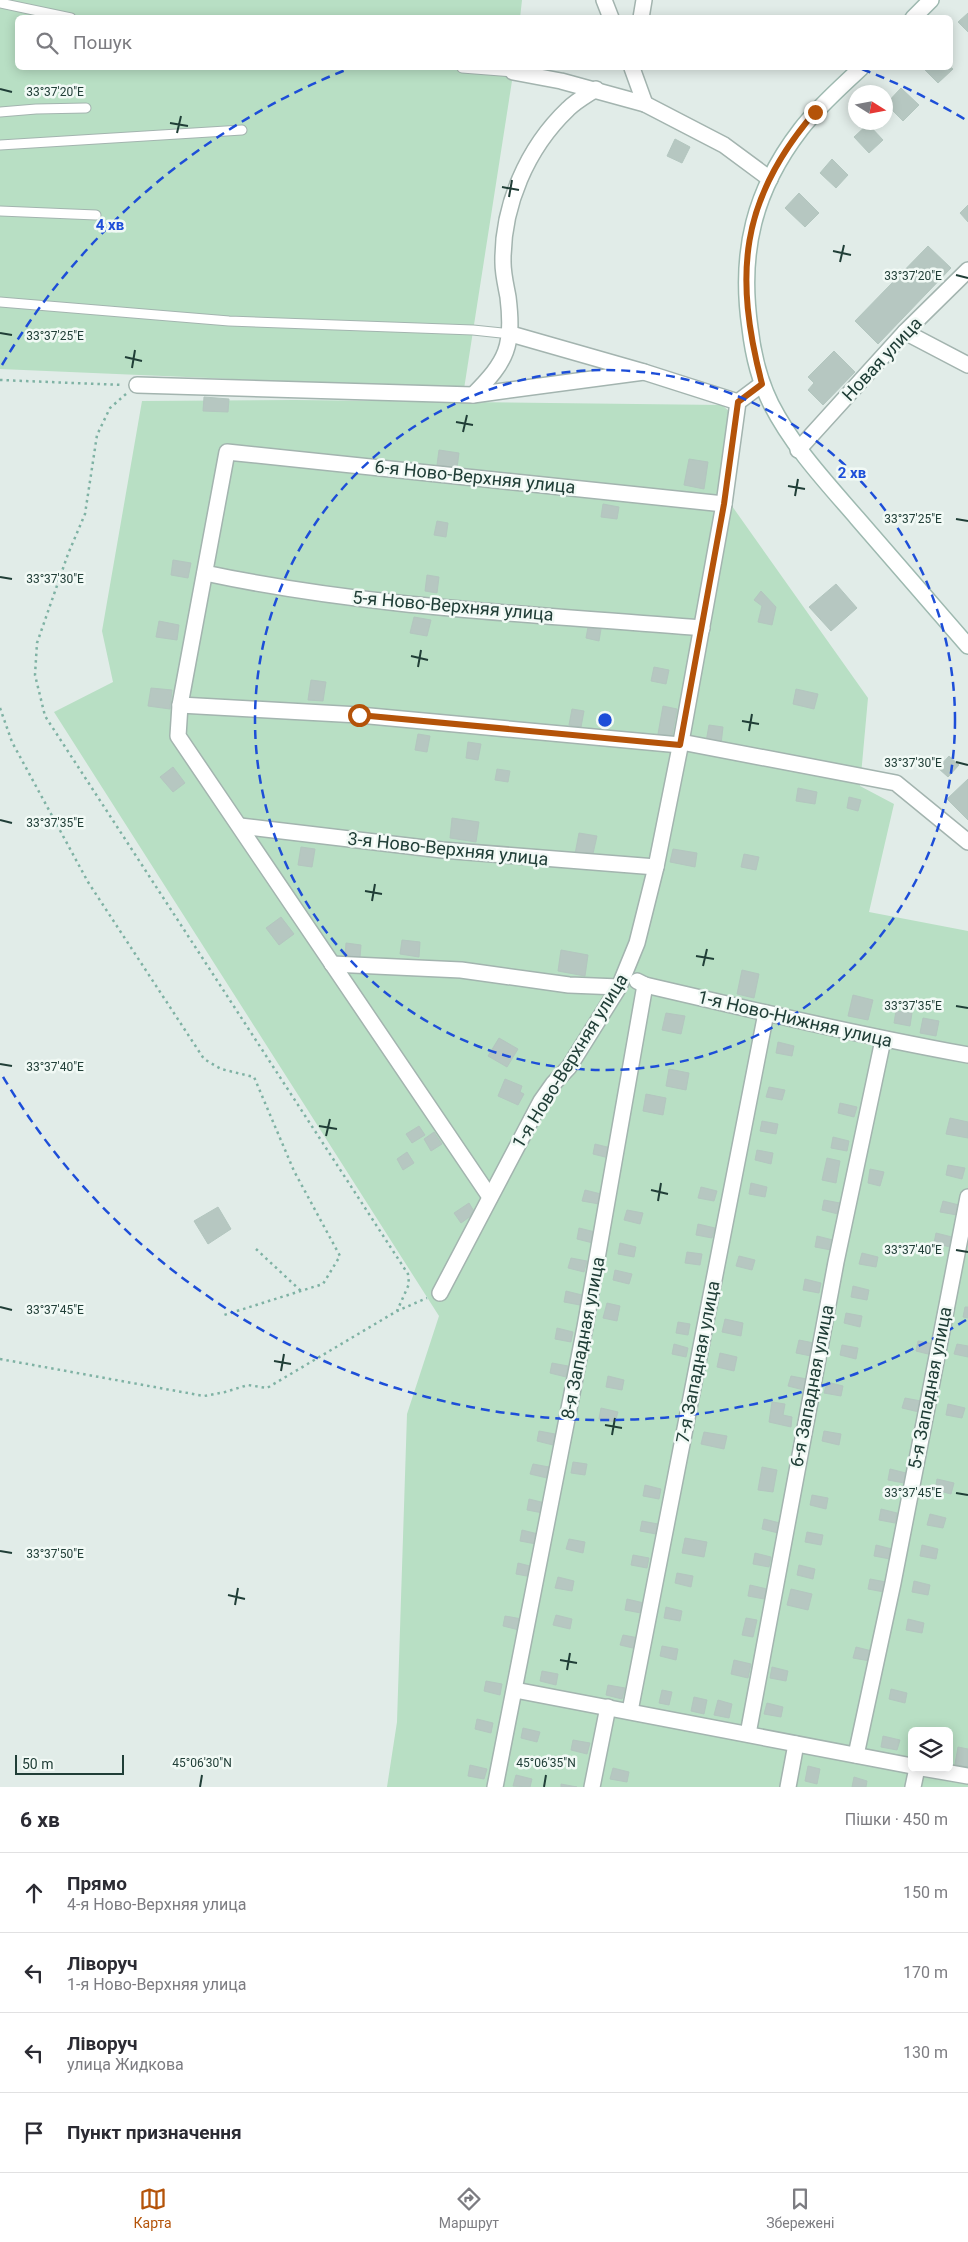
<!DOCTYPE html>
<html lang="uk">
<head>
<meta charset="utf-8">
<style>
  body { margin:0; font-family:Roboto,sans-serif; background:#f2f2f3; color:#2b2b33 }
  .controls { position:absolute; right:15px; bottom:15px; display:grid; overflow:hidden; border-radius:8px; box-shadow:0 2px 12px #0003 }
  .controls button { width:45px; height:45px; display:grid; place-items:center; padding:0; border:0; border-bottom:1px solid #e1e1e2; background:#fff; color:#2b2b33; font:25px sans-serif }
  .compass { position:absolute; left:848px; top:85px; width:45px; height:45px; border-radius:50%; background:#fff; box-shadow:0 2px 12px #0003; rotate:101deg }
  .scale { position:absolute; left:15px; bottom:12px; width:109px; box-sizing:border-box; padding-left:5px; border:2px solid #203e37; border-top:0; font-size:14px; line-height:18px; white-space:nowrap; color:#203e37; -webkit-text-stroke:4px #f1f9f5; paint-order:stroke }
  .stop { position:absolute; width:15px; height:15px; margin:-11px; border:4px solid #b45309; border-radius:50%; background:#fff }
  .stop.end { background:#b45309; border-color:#fff; box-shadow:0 1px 5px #0008 }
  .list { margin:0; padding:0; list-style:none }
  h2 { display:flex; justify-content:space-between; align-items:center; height:65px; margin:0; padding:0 20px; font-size:21px }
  h2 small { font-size:16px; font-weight:400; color:#7c7c81 }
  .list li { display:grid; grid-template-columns:32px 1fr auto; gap:15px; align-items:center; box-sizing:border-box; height:80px; padding:0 20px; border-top:1px solid #e1e1e2 }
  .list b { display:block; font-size:19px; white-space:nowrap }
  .list p { margin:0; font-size:16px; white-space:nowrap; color:#7c7c81 }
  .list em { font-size:16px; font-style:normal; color:#7c7c81 }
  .icon { flex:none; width:28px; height:28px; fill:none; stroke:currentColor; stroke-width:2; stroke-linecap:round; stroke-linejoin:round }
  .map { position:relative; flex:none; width:968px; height:1787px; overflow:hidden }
  .search { position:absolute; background:#fff; box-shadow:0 2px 12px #0003; left:15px; right:15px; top:15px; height:55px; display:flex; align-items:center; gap:12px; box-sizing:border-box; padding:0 18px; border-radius:8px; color:#7c7c81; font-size:19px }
  .sheet { height:385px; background:#fff }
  nav { display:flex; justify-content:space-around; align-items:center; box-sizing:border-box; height:70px; border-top:1px solid #e1e1e2; background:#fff; font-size:14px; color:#7c7c81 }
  nav a { display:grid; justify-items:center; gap:2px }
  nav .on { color:#b45309 }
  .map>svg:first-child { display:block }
  .green { fill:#b8dfc4; fill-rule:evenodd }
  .building { fill:#b6c7c1; stroke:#b3c6bf }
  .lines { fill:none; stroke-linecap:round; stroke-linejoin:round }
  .service-casing { stroke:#a3b4af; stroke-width:11 }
  .minor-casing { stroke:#a3b4af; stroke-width:18 }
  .secondary-casing { stroke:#9eb9b0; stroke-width:18 }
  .path { stroke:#7fb2a4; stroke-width:2.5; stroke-dasharray:2.5 4; stroke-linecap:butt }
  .service { stroke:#fff; stroke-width:9 }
  .minor { stroke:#fff; stroke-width:15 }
  .secondary { stroke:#fff; stroke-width:15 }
  .route { stroke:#b45309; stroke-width:6 }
  .ticks { fill:none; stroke:#203e37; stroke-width:2 }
  .ring { fill:none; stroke:#1d4ed8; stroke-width:2.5; stroke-dasharray:9 6 }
  .labels { text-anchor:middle; stroke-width:5; stroke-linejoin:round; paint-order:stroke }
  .street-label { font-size:18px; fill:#203e37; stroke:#f1f9f5 }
  .ticks-label { font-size:12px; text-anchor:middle; fill:#203e37; stroke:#f1f9f5; stroke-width:5; stroke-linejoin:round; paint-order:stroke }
  .centre { fill:#1d4ed8; stroke:#f1f9f5; stroke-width:2.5 }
  .ring-label { font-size:15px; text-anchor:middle; font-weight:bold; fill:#1d4ed8; stroke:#f1f9f5; stroke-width:5; stroke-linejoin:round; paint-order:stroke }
</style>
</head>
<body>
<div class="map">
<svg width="968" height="1787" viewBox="0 0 968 1787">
  <rect width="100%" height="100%" fill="#e1ece8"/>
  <g class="green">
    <path d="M0,0H522L520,18H18V68H514L464,389L0,369Z"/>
    <path d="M295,400L722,405L737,418L727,499L868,698L860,786L894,804L869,912L968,931V1787H387L397,1722L407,1414L439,1316L54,712L113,682L102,631L142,401ZM912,1731H949V1768H912Z"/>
  </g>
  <g class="building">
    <path d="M968,13V32L958,22Z"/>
    <path d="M950,67L953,69L938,83L923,68Z"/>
    <path d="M901,88L919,105L903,121L886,104Z"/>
    <path d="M868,124L883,140L869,153L854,137Z"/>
    <path d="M675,139L690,147L682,163L667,156Z"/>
    <path d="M832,159L848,175L836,188L820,173Z"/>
    <path d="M799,193L819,213L805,227L785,208Z"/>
    <path d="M968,205V222L960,213Z"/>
    <path d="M928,246L951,268L878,344L855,321Z"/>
    <path d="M834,351L855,372L823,405L808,390L814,383L808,377Z"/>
    <path d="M204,397L229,399L228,412L203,411Z"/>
    <path d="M439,450L459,453L457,468L437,465Z"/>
    <path d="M689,459L708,462L704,489L684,485Z"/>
    <path d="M603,504L619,507L617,519L601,517Z"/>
    <path d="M437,521L448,523L446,537L434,535Z"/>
    <path d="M173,560L191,563L188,578L171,575Z"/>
    <path d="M427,575L439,577L437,593L425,591Z"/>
    <path d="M836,584L857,608L831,631L809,607Z"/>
    <path d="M761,591L776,607L772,625L758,622L762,606L754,600Z"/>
    <path d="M414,617L431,620L427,636L410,633Z"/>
    <path d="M159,621L179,625L177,640L156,637Z"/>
    <path d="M588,627L601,629L599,641L586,638Z"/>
    <path d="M654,667L669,670L666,684L651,681Z"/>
    <path d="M311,680L326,682L323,701L308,700Z"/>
    <path d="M151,688L172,690L170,709L148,706Z"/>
    <path d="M796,689L818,694L814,709L793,704Z"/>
    <path d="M663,706L677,709L672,736L658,734Z"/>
    <path d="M572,709L584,711L581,727L569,725Z"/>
    <path d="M709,725L723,727L721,744L706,742Z"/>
    <path d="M418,734L430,736L427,752L415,750Z"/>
    <path d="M468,742L481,744L478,760L466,758Z"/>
    <path d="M949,756L959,765L948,777L938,768Z"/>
    <path d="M173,767L185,783L173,792L160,777Z"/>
    <path d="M497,769L510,771L508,782L495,780Z"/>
    <path d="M968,779V820L947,799Z"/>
    <path d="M798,788L817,792L815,804L796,801Z"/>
    <path d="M849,797L861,800L858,811L847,808Z"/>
    <path d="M452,818L479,822L476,842L450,838Z"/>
    <path d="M579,833L597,836L592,858L575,854Z"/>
    <path d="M301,847L315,849L312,867L298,865Z"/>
    <path d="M673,849L697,853L695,867L670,862Z"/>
    <path d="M744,854L759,857L756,870L741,867Z"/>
    <path d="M281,917L294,934L279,945L266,928Z"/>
    <path d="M402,940L420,942L419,957L400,954Z"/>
    <path d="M346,943L361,945L360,958L345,957Z"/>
    <path d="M561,950L588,955L585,976L558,971Z"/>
    <path d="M742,970L759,974L754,998L737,994Z"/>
    <path d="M853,995L873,1000L868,1020L848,1016Z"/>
    <path d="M896,1011L912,1013L910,1026L894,1023Z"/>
    <path d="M666,1013L685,1016L681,1034L662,1030Z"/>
    <path d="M923,1018L939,1021L936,1036L920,1033Z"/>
    <path d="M499,1038L518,1049L507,1067L488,1056Z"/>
    <path d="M778,1042L794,1046L792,1056L776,1053Z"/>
    <path d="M669,1069L689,1073L686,1090L666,1086Z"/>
    <path d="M505,1079L522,1086L520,1092L524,1094L518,1105L498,1096Z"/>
    <path d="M769,1087L785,1090L782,1100L766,1097Z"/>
    <path d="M646,1094L666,1098L663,1115L643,1111Z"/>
    <path d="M840,1103L857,1107L854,1117L838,1113Z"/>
    <path d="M950,1118L968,1122V1138L946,1134Z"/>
    <path d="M762,1121L778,1124L776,1134L760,1131Z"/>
    <path d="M419,1126L425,1135L412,1143L406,1134Z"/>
    <path d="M434,1132L442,1144L431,1151L424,1139Z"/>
    <path d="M833,1137L849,1141L847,1151L831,1148Z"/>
    <path d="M595,1144L611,1148L609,1158L593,1154Z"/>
    <path d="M757,1150L773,1153L771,1164L755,1160Z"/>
    <path d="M407,1152L414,1163L403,1170L397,1159Z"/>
    <path d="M827,1158L840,1161L836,1183L822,1180Z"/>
    <path d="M948,1165L965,1168L962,1179L946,1175Z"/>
    <path d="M870,1169L884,1172L880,1186L868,1183Z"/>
    <path d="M751,1183L767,1187L765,1197L749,1194Z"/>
    <path d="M701,1187L717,1191L714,1201L698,1198Z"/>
    <path d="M585,1190L601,1194L599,1204L582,1201Z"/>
    <path d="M824,1200L840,1203L838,1214L822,1210Z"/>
    <path d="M943,1201L959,1205L957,1215L940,1212Z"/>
    <path d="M469,1203L475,1213L461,1223L454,1213Z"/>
    <path d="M218,1207L231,1229L208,1244L194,1221Z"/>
    <path d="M627,1210L643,1213L640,1224L624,1220Z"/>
    <path d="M698,1224L715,1228L712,1238L696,1235Z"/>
    <path d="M579,1228L595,1232L593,1243L577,1239Z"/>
    <path d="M936,1233L952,1237L950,1247L934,1243Z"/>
    <path d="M817,1236L833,1240L831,1250L815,1247Z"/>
    <path d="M620,1243L636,1247L634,1257L618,1254Z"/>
    <path d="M687,1252L702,1254L700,1265L685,1263Z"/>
    <path d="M862,1253L878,1257L876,1267L859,1264Z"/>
    <path d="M739,1256L755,1260L752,1270L736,1266Z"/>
    <path d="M571,1258L587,1261L584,1272L568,1268Z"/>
    <path d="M615,1270L632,1274L629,1284L613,1280Z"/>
    <path d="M805,1279L821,1283L819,1293L803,1290Z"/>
    <path d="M853,1286L869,1290L867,1300L851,1297Z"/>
    <path d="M566,1291L582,1295L580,1305L564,1302Z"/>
    <path d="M607,1303L620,1306L617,1321L603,1318Z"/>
    <path d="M965,1307H968V1318L963,1317Z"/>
    <path d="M846,1313L862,1316L860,1327L844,1323Z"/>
    <path d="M725,1319L743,1323L741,1336L722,1332Z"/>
    <path d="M678,1322L690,1324L688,1335L676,1333Z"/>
    <path d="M557,1328L573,1332L571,1342L555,1339Z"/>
    <path d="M799,1340L814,1343L811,1356L796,1353Z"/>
    <path d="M918,1341L934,1344L932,1355L916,1351Z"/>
    <path d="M674,1344L688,1348L686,1357L672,1354Z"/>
    <path d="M957,1344L968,1346V1357L954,1354Z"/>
    <path d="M842,1345L858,1348L856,1359L840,1355Z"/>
    <path d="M720,1353L737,1357L734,1371L717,1367Z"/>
    <path d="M552,1363L568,1366L566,1377L550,1373Z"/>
    <path d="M608,1376L624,1380L622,1390L606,1387Z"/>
    <path d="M791,1376L807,1379L804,1390L788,1386Z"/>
    <path d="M827,1382L843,1386L841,1396L824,1393Z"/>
    <path d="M905,1398L921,1401L919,1412L902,1408Z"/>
    <path d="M772,1402L785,1404L783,1415L792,1417L791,1427L769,1422Z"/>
    <path d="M948,1404L965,1408L962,1418L946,1415Z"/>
    <path d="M601,1408L618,1412L615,1422L599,1419Z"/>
    <path d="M539,1431L555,1434L553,1445L537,1441Z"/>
    <path d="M824,1431L841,1434L839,1445L822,1441Z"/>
    <path d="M704,1432L727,1436L724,1449L701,1444Z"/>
    <path d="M573,1462L587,1464L585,1475L571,1473Z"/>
    <path d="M533,1464L549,1467L547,1478L530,1474Z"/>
    <path d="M762,1467L777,1470L773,1492L758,1490Z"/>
    <path d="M890,1469L906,1473L904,1483L888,1480Z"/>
    <path d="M937,1479L954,1483L951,1494L935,1490Z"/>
    <path d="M645,1485L661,1489L659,1499L643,1496Z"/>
    <path d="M812,1495L828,1498L826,1509L810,1505Z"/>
    <path d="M529,1499L545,1503L543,1513L527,1510Z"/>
    <path d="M881,1509L897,1513L895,1523L879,1520Z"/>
    <path d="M930,1514L946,1518L943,1528L927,1525Z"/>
    <path d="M764,1519L780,1523L778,1533L762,1529Z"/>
    <path d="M642,1521L658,1524L656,1534L640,1531Z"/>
    <path d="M522,1530L538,1534L536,1544L520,1541Z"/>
    <path d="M807,1532L823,1535L821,1545L805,1542Z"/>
    <path d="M685,1538L707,1542L704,1557L682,1553Z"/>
    <path d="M569,1539L585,1542L583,1553L566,1549Z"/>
    <path d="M876,1545L892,1549L890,1559L874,1556Z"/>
    <path d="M922,1545L938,1549L936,1559L920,1556Z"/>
    <path d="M755,1553L771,1557L769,1567L753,1564Z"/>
    <path d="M633,1555L649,1558L647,1568L631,1565Z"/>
    <path d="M518,1563L534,1567L532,1577L516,1574Z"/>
    <path d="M799,1565L815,1569L813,1579L797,1575Z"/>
    <path d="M677,1573L693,1576L691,1587L675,1583Z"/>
    <path d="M558,1577L574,1581L572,1591L555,1588Z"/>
    <path d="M870,1579L886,1582L884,1592L868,1589Z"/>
    <path d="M914,1581L930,1585L928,1595L912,1592Z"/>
    <path d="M750,1585L767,1589L764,1599L748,1596Z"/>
    <path d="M791,1589L812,1594L808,1610L787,1605Z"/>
    <path d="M627,1599L644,1603L641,1613L625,1610Z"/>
    <path d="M666,1607L682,1611L680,1621L664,1618Z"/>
    <path d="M556,1615L572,1619L570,1629L553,1625Z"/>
    <path d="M505,1616L522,1619L519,1630L503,1626Z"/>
    <path d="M746,1618L757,1620L753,1637L742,1635Z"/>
    <path d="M908,1619L924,1623L922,1633L906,1630Z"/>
    <path d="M623,1635L639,1638L637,1649L620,1645Z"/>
    <path d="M662,1646L678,1649L676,1660L660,1656Z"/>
    <path d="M856,1647L872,1651L870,1661L853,1658Z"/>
    <path d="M734,1660L751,1664L748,1678L731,1674Z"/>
    <path d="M772,1667L788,1671L786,1681L770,1678Z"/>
    <path d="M542,1671L558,1674L556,1685L540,1681Z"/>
    <path d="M486,1681L502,1684L500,1695L484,1691Z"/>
    <path d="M608,1685L625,1688L622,1699L606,1695Z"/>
    <path d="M891,1689L907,1693L905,1703L889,1699Z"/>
    <path d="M662,1690L672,1692L669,1705L659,1703Z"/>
    <path d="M694,1697L707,1700L704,1714L691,1711Z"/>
    <path d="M718,1700L732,1704L729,1718L714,1715Z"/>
    <path d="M767,1703L783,1707L781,1717L764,1714Z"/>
    <path d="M477,1719L493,1723L491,1733L475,1729Z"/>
    <path d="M523,1728L540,1732L537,1742L521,1738Z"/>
    <path d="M883,1736L900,1740L897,1750L881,1747Z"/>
    <path d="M573,1740L590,1743L587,1754L571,1750Z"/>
    <path d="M958,1747L968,1749V1767L955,1764Z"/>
    <path d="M470,1765L487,1769L484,1779L468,1776Z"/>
    <path d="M808,1766L820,1769L817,1784L805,1781Z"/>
    <path d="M613,1768L629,1772L627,1782L610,1779Z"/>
    <path d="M516,1775L532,1779L530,1787L513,1786Z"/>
    <path d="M854,1777L867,1781L866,1787H852Z"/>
    <path d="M561,1784L577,1787H561Z"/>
  </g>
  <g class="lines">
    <defs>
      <g id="service">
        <path d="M0,3L71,18"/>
        <path d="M462,68L513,72"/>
        <path d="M0,112L36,109L86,108"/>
        <path d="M0,145L242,130"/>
        <path d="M0,211L96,215"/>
        <path d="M0,302L229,321L473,330L511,334"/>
      </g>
      <g id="minor">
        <path d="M604,0L611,18"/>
        <path d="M641,18L644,0"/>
        <path d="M632,68L645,104"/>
        <path d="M513,72L561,81L645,104L724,145L770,179"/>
        <path d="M905,332L968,365"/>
        <path d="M511,334L644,372L738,402"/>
        <path d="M137,385L473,395L644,372"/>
        <path d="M473,395C507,361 514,346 508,297C506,286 503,274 503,263C502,206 527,148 568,109C576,101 587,95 596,89"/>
        <path d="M798,450L905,332L968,270"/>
        <path d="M205,573C368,608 536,614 702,628"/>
        <path d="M180,705L359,715L680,745"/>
        <path d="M681,742L896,783L968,842"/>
        <path d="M240,826L442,850L656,867"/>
        <path d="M332,964L461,970L569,985L619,987"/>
        <path d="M637,981L645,985C752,1010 859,1035 968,1055"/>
        <path d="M490,1197L178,736L180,705L227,452L724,504"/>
        <path d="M440,1293L541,1101L553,1084L569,1067L619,987L637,943L656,867L681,742L724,504L738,402L762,384"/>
        <path d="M515,1690L912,1766"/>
        <path d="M630,1711L766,1013"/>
        <path d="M748,1734L836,1262L883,1040"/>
        <path d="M856,1755L893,1583L968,1197"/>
        <path d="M922,1768L968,1776"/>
        <path d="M495,1787L585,1327L645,985"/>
        <path d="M592,1787L608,1707"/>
        <path d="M788,1787L796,1744"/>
        <path d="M913,1787L917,1768"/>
      </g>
      <g id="secondary">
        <path d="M913,18L931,0"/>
        <path d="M861,68C841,87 818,107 801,129C754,190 739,252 750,328C753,354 759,380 771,404C793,447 825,481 857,518C894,561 931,603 968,646"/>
      </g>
    </defs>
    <use href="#service" class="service-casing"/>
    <use href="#minor" class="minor-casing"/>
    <use href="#secondary" class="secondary-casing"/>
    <g class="path">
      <path d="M0,380L123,385"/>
      <path d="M126,394L110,408L97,435L85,514L68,554L37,643L35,675L45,716L408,1274L409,1284L397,1311"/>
      <path d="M0,708L12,742L88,882L204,1059L221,1069L254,1077L294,1171L340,1256L323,1284L221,1316"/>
      <path d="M256,1249L301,1291"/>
      <path d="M0,1359L204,1396L225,1392L248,1385L267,1388L397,1311L427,1298"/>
    </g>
    <use href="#service" class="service"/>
    <use href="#minor" class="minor"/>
    <use href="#secondary" class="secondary"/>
  </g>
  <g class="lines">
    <path class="route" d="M359,715L680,745L724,504L738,402L762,384C734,276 739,200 815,112"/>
  </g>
  <path class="ticks" d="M0,89L12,92M170,123L188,126M177,133L181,116M502,187L519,190M509,197L512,180M833,251L851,255M840,262L844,245M956,275L968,278M0,333L12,335M125,357L142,361M132,368L135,350M456,422L473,425M463,432L467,415M788,486L805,489M795,496L798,479M956,519L968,521M0,577L12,579M411,656L428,660M418,667L421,650M742,721L759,724M749,731L752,714M956,762L968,765M0,820L12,823M365,891L382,894M372,901L375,884M696,956L714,959M703,966L707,949M956,1006L968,1008M0,1064L12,1066M319,1126L337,1129M326,1136L330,1119M651,1190L668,1194M658,1201L661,1183M956,1250L968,1252M0,1307L12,1310M274,1361L291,1364M281,1371L284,1354M605,1425L622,1428M612,1435L615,1418M956,1493L968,1495M0,1551L12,1553M228,1595L245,1599M235,1605L238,1588M560,1660L577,1663M567,1670L570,1653M200,1787L202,1775M544,1787L546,1775"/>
  <g class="ring">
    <circle cx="605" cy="720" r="350"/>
    <path d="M966 1320A700 700 0 0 1 2 1075M2 365A700 700 0 0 1 348 69M862 69A700 700 0 0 1 966 120"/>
  </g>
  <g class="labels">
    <g class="street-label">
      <text transform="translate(882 359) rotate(-47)" y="6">Новая улица</text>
      <text transform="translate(475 477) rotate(6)" y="6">6-я Ново-Верхняя улица</text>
      <text transform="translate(453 606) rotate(5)" y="6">5-я Ново-Верхняя улица</text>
      <text transform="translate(448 849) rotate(6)" y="6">3-я Ново-Верхняя улица</text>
      <text transform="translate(795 1019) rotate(13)" y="6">1-я Ново-Нижняя улица</text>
      <text transform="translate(570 1061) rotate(-58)" y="6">1-я Ново-Верхняя улица</text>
      <text transform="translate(583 1338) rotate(-79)" y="6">8-я Западная улица</text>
      <text transform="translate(698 1362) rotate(-79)" y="6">7-я Западная улица</text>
      <text transform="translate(812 1386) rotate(-79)" y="6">6-я Западная улица</text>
      <text transform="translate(930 1388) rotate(-79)" y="6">5-я Западная улица</text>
    </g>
  </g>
  <g class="ticks-label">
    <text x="55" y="96">33°37'20"E</text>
    <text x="913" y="280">33°37'20"E</text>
    <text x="55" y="340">33°37'25"E</text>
    <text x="913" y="523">33°37'25"E</text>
    <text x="55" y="583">33°37'30"E</text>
    <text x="913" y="767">33°37'30"E</text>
    <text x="55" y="827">33°37'35"E</text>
    <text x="913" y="1010">33°37'35"E</text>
    <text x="55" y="1071">33°37'40"E</text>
    <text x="913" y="1254">33°37'40"E</text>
    <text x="55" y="1314">33°37'45"E</text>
    <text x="913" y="1497">33°37'45"E</text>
    <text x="55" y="1558">33°37'50"E</text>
    <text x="202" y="1767">45°06'30"N</text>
    <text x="546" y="1767">45°06'35"N</text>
  </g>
  <circle cx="605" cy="720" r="8" class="centre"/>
  <g class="ring-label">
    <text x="110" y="230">4 хв</text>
    <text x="852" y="478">2 хв</text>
  </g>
</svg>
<div class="controls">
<button><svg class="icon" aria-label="layers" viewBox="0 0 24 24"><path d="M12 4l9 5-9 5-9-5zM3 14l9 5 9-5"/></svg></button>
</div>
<svg class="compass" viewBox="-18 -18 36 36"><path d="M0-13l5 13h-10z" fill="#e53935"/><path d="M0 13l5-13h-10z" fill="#7c7c81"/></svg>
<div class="scale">50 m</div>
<div class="stop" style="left:359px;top:715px"></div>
<div class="stop end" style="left:815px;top:112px"></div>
<div class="search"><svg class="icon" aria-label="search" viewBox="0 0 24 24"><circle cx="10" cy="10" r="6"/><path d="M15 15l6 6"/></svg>Пошук</div>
</div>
<section class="sheet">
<h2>6 хв<small>Пішки · 450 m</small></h2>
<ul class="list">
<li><svg class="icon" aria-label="ahead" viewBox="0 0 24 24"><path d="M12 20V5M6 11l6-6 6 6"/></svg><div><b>Прямо</b><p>4-я Ново-Верхняя улица</p></div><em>150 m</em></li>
<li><svg class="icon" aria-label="left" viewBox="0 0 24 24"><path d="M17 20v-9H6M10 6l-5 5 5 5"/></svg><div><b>Ліворуч</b><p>1-я Ново-Верхняя улица</p></div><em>170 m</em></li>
<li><svg class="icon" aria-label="left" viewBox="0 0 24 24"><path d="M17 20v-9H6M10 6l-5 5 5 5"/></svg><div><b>Ліворуч</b><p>улица Жидкова</p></div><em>130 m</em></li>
<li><svg class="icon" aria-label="arrive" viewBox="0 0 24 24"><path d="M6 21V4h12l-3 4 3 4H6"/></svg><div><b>Пункт призначення</b></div></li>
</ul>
</section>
<nav>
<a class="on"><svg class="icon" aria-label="map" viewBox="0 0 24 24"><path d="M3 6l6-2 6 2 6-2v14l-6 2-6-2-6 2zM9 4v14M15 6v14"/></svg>Карта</a>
<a><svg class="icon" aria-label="directions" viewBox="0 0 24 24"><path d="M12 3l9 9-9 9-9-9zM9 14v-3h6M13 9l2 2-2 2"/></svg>Маршрут</a>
<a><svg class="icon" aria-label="saved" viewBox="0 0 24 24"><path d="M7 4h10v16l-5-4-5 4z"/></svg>Збережені</a>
</nav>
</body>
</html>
